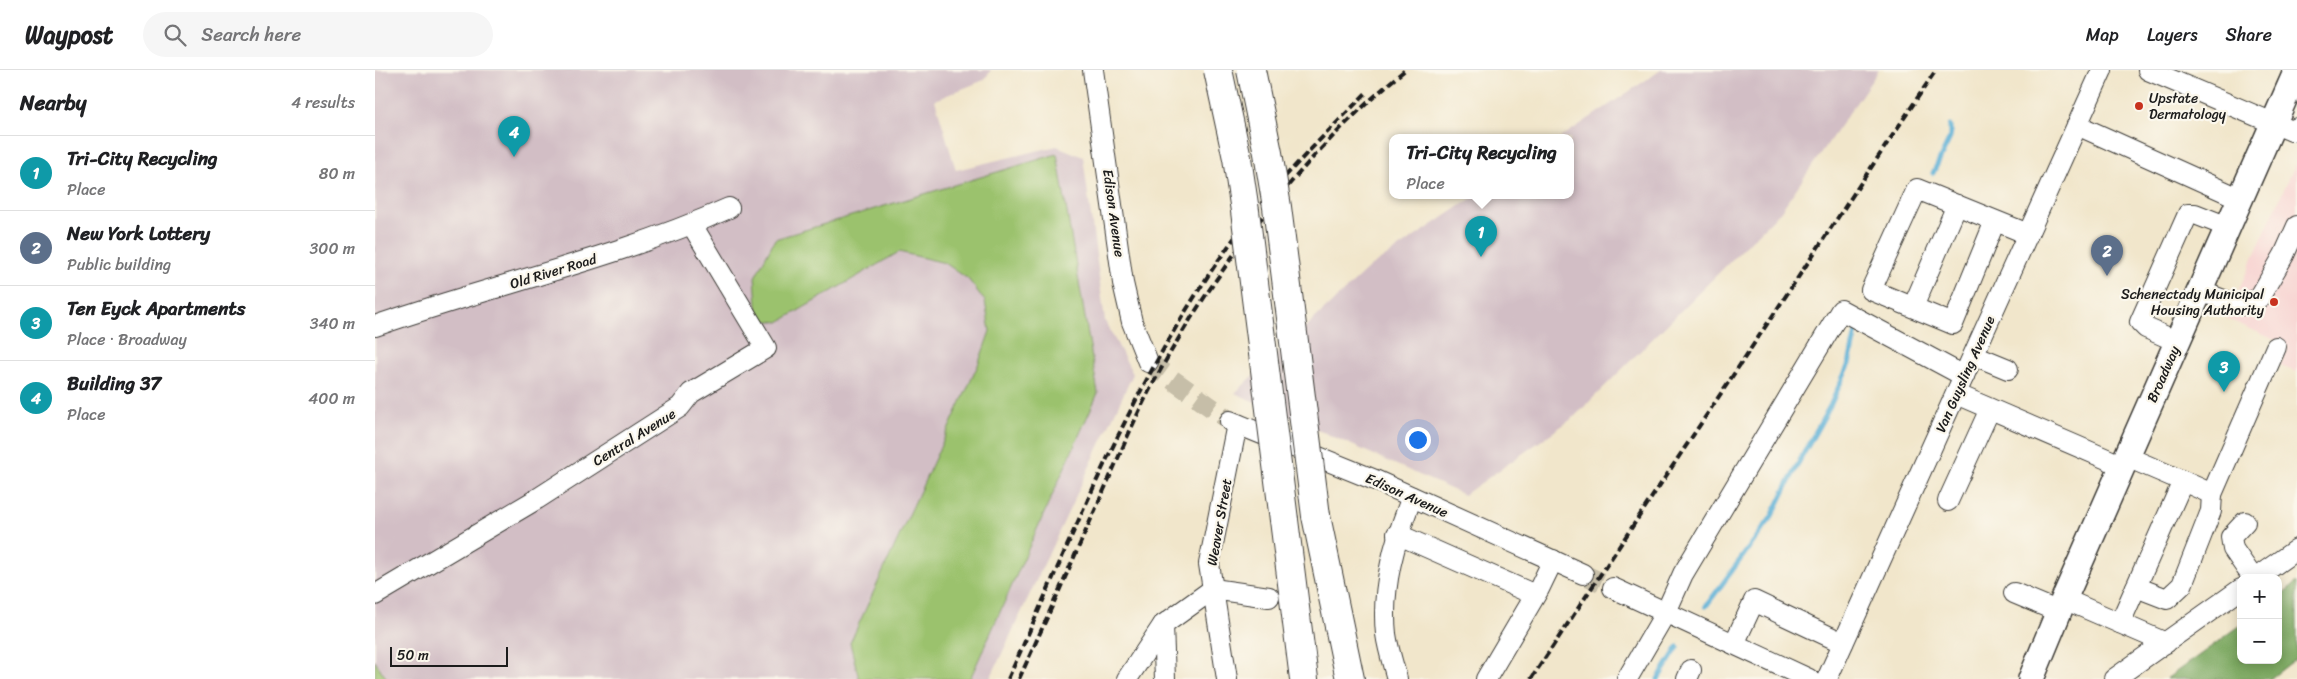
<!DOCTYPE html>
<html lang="en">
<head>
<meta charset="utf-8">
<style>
  body { margin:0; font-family:Sriracha,sans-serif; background:#f6f6f6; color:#202124 }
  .controls { position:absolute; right:15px; bottom:15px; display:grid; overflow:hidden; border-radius:10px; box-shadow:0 2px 12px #0003 }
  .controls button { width:45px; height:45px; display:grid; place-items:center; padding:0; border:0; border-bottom:1px solid #e0e0e0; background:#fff; color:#202124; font:25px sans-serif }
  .scale { position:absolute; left:15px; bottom:12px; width:118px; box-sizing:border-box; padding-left:5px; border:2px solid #1c1c1c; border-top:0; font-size:14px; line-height:18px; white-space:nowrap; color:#1c1c1c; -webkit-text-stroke:4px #fbf7ec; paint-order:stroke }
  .you { position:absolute; left:1042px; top:369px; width:18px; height:18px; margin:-12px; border:4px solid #fff; border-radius:50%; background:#1a73e8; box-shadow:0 0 0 8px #1a73e833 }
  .badge { display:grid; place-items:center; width:32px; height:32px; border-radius:50%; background:#0b8043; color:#fff; font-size:16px; font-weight:700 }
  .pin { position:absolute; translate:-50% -41px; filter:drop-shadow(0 1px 2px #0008) }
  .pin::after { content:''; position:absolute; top:26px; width:18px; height:15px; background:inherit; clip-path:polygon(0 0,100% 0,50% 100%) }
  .popup { position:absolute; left:1014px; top:64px; width:185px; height:65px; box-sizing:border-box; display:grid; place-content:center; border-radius:10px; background:#fff; filter:drop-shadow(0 1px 4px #0005); font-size:16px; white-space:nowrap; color:#757577 }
  .popup b { font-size:19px; color:#202124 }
  .popup::after { content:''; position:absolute; left:50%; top:100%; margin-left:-10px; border:10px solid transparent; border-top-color:#fff }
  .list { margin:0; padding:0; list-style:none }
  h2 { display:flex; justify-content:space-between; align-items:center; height:65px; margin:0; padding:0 20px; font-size:21px }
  h2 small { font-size:16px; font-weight:400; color:#757577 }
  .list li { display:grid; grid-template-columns:32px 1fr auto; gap:15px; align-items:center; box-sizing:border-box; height:75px; padding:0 20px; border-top:1px solid #e0e0e0 }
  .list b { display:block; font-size:19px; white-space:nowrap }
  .list p { margin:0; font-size:16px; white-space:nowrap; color:#757577 }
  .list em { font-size:16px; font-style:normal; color:#757577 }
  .icon { flex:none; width:28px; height:28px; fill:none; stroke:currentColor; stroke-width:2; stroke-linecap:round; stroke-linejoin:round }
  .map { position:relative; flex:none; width:1922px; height:609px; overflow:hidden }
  header { display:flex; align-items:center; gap:30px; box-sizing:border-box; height:70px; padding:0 25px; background:#fff; border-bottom:1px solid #e0e0e0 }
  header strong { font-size:24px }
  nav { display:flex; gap:28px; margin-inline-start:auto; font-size:18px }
  .search { width:350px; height:45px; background:#f6f6f6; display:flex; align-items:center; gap:12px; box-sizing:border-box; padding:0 18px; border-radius:28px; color:#757577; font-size:19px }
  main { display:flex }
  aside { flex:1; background:#fff }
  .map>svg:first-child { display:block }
  .built { fill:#f7d0cf }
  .industrial { fill:#d2bec5 }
  .green { fill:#9bc26d; stroke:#5c6f44 }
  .forest { fill:#7ca860; stroke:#4c623e }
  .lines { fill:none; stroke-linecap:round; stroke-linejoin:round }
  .stream { stroke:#58aed5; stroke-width:5 }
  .minor-tunnel { stroke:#c6bea8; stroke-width:20; stroke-dasharray:20 10; stroke-linecap:butt }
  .minor-casing { stroke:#3c3a36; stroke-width:22 }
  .major-casing { stroke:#3c3a36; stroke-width:28 }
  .highway-casing { stroke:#3c3a36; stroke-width:30 }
  .minor { stroke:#fff; stroke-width:20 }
  .major { stroke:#fff; stroke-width:25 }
  .highway { stroke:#fff; stroke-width:28 }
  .rail { stroke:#1c1c1c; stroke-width:4; stroke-dasharray:8 4; stroke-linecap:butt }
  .highway-bridge-casing { stroke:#3c3a36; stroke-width:30; stroke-linecap:butt }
  .highway-bridge { stroke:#fff; stroke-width:28 }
  .poi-dot { fill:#c8321e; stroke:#fbf7ec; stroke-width:2 }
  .labels { text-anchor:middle; stroke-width:4.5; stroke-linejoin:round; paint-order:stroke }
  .poi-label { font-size:14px; fill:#1c1c1c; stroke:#fbf7ec; text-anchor:start }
  .street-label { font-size:14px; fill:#1c1c1c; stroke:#fbf7ec }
</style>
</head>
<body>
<header>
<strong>Waypost</strong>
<div class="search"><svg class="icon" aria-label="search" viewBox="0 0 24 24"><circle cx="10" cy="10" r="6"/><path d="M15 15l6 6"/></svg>Search here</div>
<nav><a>Map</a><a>Layers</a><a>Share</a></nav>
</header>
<main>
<aside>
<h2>Nearby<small>4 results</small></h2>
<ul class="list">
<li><span class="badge" style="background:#0f9aa8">1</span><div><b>Tri-City Recycling</b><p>Place</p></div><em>80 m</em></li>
<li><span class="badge" style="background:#5c6f8a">2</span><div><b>New York Lottery</b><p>Public building</p></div><em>300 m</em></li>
<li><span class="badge" style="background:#0f9aa8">3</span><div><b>Ten Eyck Apartments</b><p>Place · Broadway</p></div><em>340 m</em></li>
<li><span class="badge" style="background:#0f9aa8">4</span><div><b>Building 37</b><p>Place</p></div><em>400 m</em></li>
</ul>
</aside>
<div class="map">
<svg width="1922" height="609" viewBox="0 0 1922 609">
  <rect width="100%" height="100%" fill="#fbf7ec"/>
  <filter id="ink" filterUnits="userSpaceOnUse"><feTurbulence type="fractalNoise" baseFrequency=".02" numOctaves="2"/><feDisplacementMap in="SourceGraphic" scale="10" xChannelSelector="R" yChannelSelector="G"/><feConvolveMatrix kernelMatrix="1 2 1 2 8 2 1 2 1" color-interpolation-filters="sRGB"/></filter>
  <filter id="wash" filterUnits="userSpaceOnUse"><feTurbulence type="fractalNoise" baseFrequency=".0096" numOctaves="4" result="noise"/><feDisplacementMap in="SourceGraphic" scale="20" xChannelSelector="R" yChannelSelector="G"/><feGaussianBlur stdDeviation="1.12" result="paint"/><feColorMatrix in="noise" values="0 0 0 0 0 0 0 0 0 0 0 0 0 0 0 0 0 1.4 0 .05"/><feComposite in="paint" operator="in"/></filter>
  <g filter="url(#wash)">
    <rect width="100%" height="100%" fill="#f1e6cb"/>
    <path class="built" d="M1922,90V302L1905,296L1913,276L1851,248Z"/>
    <g class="industrial">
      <path d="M0,0H616L609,10L560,30L581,100L682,76L708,87L730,251L758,304L615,609H0Z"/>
      <path d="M1286,0H1504L1405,142L1198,348L1089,425L860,323L995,197L1100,126H1195V68H1185Z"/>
    </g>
    <g class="green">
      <path d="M682,84L723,323L595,609H484L475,573L603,295L615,261L610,231L593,209L570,193L524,182L404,252L383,250L380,207L400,169Z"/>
      <path d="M0,591L12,609H0Z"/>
    </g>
    <path class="forest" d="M1922,512V588L1895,609H1791L1866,555V590H1903V527Z"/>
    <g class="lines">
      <g class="stream">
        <path d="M1558,103L1575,68V56"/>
        <path d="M1331,536L1396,448L1426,388L1455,336L1474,294L1482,257"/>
        <path d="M1283,609L1303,577"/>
      </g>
    </g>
  </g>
  <g filter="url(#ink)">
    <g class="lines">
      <g class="minor-tunnel">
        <path d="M773,292L855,351"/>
        <path d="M1208,504L1238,518"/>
      </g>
      <defs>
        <g id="minor">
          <path d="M718,0L748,213L757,252L773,292"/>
          <path d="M1773,0L1917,61L1922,58"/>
          <path d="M1702,55L1866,129"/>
          <path d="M1620,151L1578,254L1496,220L1542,119L1653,164"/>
          <path d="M1825,221L1854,232L1868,235L1884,228L1909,185L1922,156"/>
          <path d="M1538,237L1582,135"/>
          <path d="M0,256C117,215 240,189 354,138"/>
          <path d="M1803,272L1771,258L1765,252L1813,144H1820L1853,157"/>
          <path d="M1599,285L1633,299"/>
          <path d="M1581,324L1748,396"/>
          <path d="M855,351L1000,410L1208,504"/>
          <path d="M1808,411L1837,424L1901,277"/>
          <path d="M1573,431L1615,339"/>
          <path d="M1870,452L1856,467L1858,479L1878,508"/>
          <path d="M1022,464L1160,525"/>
          <path d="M1881,508L1922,479"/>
          <path d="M1761,517L1792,529L1807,515L1836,441L1837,424"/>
          <path d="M1238,518L1434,609"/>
          <path d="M1639,523L1684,542"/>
          <path d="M0,525L162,429L305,337L316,323L391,278L317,155"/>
          <path d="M1689,529L1791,573"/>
          <path d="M1745,553L1808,411L1752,387"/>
          <path d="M788,555L790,609"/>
          <path d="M1359,574L1379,531L1468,573"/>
          <path d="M752,609L788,555L838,519L894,527"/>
          <path d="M852,609L834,494L862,354"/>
          <path d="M1022,609C1018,594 1013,579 1011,564C1006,517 1020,470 1037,427"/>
          <path d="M1111,609L1164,519L1178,490"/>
          <path d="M1252,609L1291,542L1308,504L1466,240L1589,306"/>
          <path d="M1312,609L1316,600"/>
          <path d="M1452,609L1727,0"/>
          <path d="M1739,609L1866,519"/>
        </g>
        <path id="major" d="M1656,609L1689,529L1922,0"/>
        <g id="highway">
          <path d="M941,446L975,609"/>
          <path d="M909,450L929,609"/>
        </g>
      </defs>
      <use href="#minor" class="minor-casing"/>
      <use href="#major" class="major-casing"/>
      <use href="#highway" class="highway-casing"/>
      <use href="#minor" class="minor"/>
      <use href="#major" class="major"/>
      <use href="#highway" class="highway"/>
      <g class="rail">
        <path d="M633,609C702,457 763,298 863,163C901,112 947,68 991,23"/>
        <path d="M644,609C673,546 701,483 729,420C743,389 756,357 771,327C833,207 925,86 1030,0"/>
        <path d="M1156,609L1561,0"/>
      </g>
      <defs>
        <g id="highway-bridge">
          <path d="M843,0L862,88L870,141L909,450"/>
          <path d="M876,0L893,83L902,137L941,446"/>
        </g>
      </defs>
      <use href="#highway-bridge" class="highway-bridge-casing"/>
      <use href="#highway-bridge" class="highway-bridge"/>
    </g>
  </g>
  <g class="poi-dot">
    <circle cx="1764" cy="36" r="5"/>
    <circle cx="1899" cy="232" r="5"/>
  </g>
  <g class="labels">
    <g class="poi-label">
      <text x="1774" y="33">Upstate<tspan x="1774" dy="16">Dermatology</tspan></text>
      <text x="1889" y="229" text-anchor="end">Schenectady Municipal<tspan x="1889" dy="16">Housing Authority</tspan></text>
    </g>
    <g class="street-label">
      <text transform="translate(739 143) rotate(82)" y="5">Edison Avenue</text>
      <text transform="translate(178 201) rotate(-17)" y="5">Old River Road</text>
      <text transform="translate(1590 304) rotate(-66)" y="5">Van Guysling Avenue</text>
      <text transform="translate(1788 304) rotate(-66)" y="5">Broadway</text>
      <text transform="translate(259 367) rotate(-32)" y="5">Central Avenue</text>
      <text transform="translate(1032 425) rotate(24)" y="5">Edison Avenue</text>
      <text transform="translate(844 452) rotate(-80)" y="5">Weaver Street</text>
    </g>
  </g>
</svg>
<div class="controls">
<button>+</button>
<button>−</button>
</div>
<div class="scale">50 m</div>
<div class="you"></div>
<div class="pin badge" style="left:1106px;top:187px;background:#0f9aa8">1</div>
<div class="popup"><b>Tri-City Recycling</b>Place</div>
<div class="pin badge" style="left:1732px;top:206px;background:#5c6f8a">2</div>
<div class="pin badge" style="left:1849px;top:322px;background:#0f9aa8">3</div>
<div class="pin badge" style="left:139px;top:87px;background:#0f9aa8">4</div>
</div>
</main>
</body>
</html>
